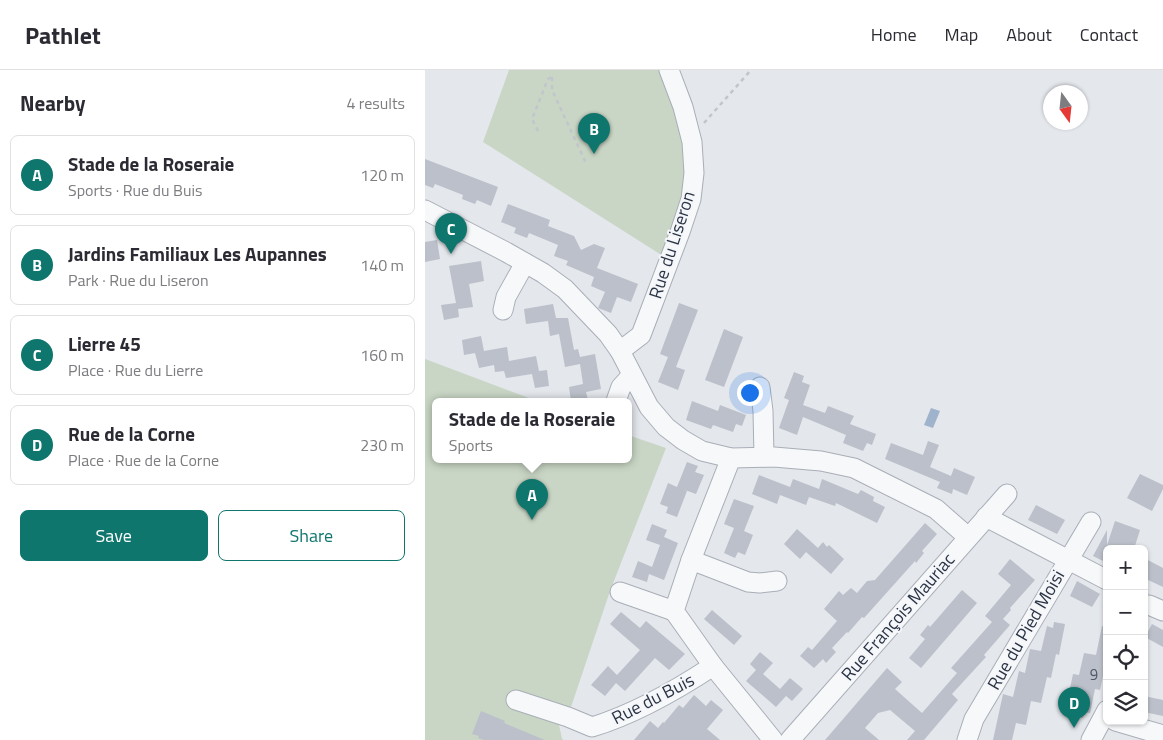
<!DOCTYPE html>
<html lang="en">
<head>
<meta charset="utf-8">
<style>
  body { margin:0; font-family:"Titillium Web",sans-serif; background:#f2f2f3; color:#2b2b33 }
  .controls { position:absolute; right:15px; bottom:15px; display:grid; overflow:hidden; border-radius:8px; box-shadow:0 1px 4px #0004 }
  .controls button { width:45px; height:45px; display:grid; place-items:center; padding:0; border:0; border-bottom:1px solid #e1e1e2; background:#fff; color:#2b2b33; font:25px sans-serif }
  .compass { position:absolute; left:618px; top:15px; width:45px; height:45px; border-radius:50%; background:#fff; box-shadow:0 1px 4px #0004; rotate:165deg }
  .you { position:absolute; left:324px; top:322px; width:18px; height:18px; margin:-12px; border:4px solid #fff; border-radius:50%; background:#1a73e8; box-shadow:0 0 0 8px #1a73e833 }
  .badge { display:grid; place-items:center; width:32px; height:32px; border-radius:50%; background:#0f766e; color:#fff; font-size:16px; font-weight:700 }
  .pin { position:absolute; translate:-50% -41px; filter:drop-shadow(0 1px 2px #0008) }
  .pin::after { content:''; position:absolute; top:26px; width:18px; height:15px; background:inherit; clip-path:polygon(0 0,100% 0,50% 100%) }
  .popup { position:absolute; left:7px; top:328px; width:200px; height:65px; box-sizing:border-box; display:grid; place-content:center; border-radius:8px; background:#fff; filter:drop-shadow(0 1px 4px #0005); font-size:16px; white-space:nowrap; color:#7c7c81 }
  .popup b { font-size:19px; color:#2b2b33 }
  .popup::after { content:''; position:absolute; left:50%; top:100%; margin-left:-10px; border:10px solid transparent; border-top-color:#fff }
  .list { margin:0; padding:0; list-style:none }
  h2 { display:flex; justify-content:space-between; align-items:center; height:65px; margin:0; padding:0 20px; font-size:21px }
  h2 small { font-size:16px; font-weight:400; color:#7c7c81 }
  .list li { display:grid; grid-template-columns:32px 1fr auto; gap:15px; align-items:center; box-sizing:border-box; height:80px; margin:0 10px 10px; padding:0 10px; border:1px solid #e1e1e2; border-radius:8px }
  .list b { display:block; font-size:19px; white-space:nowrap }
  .list p { margin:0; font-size:16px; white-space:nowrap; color:#7c7c81 }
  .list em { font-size:16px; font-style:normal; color:#7c7c81 }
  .actions { display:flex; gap:10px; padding:15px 20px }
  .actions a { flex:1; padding:11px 0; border:1px solid #0f766e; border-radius:8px; text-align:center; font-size:18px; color:#0f766e }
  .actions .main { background:#0f766e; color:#fff }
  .icon { flex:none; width:28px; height:28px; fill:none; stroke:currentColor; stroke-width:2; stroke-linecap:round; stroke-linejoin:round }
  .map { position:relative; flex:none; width:738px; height:670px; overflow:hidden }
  header { display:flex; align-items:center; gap:30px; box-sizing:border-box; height:70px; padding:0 25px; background:#fff; border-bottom:1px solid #e1e1e2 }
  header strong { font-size:24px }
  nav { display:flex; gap:28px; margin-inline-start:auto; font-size:18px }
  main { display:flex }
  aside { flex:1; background:#fff }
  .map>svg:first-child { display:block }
  .green { fill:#c9d6c5 }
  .water { fill:#9fb4cc }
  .building { fill:#bbc0ca }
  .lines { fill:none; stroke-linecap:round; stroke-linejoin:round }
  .minor-casing { stroke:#a9aeb7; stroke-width:21 }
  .path { stroke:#c2c5cb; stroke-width:2.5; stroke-dasharray:4 4; stroke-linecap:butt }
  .minor { stroke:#f7f8fa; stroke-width:19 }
  .labels { text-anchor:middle; stroke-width:4; stroke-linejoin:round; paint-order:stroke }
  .number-label { font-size:15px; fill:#4f5766 }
  .street-label { font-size:18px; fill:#2b3445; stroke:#f4f6f9 }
</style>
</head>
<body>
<header>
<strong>Pathlet</strong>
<nav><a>Home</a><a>Map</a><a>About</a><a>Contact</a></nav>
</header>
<main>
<aside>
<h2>Nearby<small>4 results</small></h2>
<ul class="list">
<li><span class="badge">A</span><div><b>Stade de la Roseraie</b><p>Sports · Rue du Buis</p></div><em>120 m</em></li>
<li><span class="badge">B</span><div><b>Jardins Familiaux Les Aupannes</b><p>Park · Rue du Liseron</p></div><em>140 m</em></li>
<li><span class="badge">C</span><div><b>Lierre 45</b><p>Place · Rue du Lierre</p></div><em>160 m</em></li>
<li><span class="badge">D</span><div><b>Rue de la Corne</b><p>Place · Rue de la Corne</p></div><em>230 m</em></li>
</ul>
<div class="actions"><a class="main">Save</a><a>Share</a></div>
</aside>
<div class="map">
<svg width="738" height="670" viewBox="0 0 738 670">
  <rect width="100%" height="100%" fill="#e4e7ec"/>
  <g class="green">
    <path d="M84,0H238L260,70L261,127L238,186L58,72Z"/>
    <path d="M0,289L112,331H11V389H203V365L241,378L185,521L145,640L140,639L134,655L137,669L139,670H0Z"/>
  </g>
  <path class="water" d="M506,338L515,341L508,358L499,355Z"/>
  <g class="building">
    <path d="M0,89L73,117L66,136L52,130L50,134L37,129L38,125L10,114L8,118L0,115Z"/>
    <path d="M83,134L125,150L123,156L149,166L156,180L169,174L180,178L172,198L213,214L206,232L192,227L186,243L173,238L180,222L166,216L169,207L141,195L143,191L129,186L133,175L104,163L102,168L89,163L91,158L76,152Z"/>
    <path d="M12,170L15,189L0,192V172Z"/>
    <path d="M56,191L59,211L44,214L48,237L33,239L34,247L19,250L16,235L31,233L24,196Z"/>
    <path d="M254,233L273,240L251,297L260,300L253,320L233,312L243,287L235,284Z"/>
    <path d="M128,234L131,248H143L149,280L153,279L155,287L170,284L176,319L161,322L163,330L146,331L144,317L158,314L155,294L140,297L134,264L125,266L123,251L101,254L99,239Z"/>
    <path d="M299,259L318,267L299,317L280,310Z"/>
    <path d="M56,266L59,281L82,277L84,291L111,286L114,301L122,300L124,316L110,318L107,304L81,308L79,301L70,302L69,295L54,298L50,283L39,285L37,270Z"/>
    <path d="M369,302L379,306L377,312L385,315L378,335L400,343L403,336L429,346L425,354L451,364L447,375L442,373L438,381L418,373L421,365L378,347L372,365L354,358L364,330L359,328Z"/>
    <path d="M267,331L293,341L295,335L321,345L317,356L311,354L308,362L288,355L286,359L261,350Z"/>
    <path d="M503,371L514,375L505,397L526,406L529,398L550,407L542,425L528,419L527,424L512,418L515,412L460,389L466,373L498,385Z"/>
    <path d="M262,392L273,396L270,402L279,405L271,424L257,419L262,421L252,447L241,443L243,437L235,434L243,413L252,417Z"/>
    <path d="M715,404L738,415V419L727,441L702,428Z"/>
    <path d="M334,405L365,417L368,409L394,419L397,409L433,424L436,420L449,427L448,431L460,437L452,453L411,433L410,436L384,427L381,435L355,425L352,434L327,424Z"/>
    <path d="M309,429L329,436L319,461L328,465L320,485L313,482L310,488L299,483L309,458L299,454Z"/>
    <path d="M611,435L640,450L632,464L603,450Z"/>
    <path d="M690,451L715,460L709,479H682V493L668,486L682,460V475Z"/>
    <path d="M500,453L512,464L497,481L499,483L491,493L490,491L439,548L437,547L423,563L422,562L407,578L411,582L401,593L398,589L389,598L375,586L383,577L387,580L412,551L399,539L414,521L418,525L426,518L432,523L442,511L450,510Z"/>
    <path d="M227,454L242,460L239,467L253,473L239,510L224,504L222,512L207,507L213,491L227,497L235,475L221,470Z"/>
    <path d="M372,459L393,478L398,472L402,477L404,475L419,489L406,504L381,482L375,489L359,474Z"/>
    <path d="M719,488L738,498V517L719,508Z"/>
    <path d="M585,489L610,510L585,538L586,540L578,549L585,555L559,585L561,587L527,624L533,630L499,670H482L490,661L465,640L453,643L440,658L454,670H400L462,598L477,612L470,619L497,643L532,603L526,598L567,552L560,546L586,515L573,504Z"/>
    <path d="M652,511L675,524L667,537L645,526Z"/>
    <path d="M537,520L552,533L496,598L484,588L500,569L495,565L503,555L505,557Z"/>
    <path d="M287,540L317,566L309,575L279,549Z"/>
    <path d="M196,542L215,558L221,551L260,584L244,600L230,588L200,621L191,613L180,626L166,615L183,596L192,605L215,580L185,554Z"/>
    <path d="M629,552L640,554L634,585L631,584L626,608L622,607L616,633L606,631L601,655L591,653L587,670H568L578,624L588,627L594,601L600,603L605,579L616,581L622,556L628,558Z"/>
    <path d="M727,554L738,560V577L720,567Z"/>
    <path d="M677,556H682V596H680L675,620L670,619L665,643L659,642L658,648L647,646L648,640L641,638L648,604L654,605L659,583L671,585Z"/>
    <path d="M335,582L348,593L338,604L355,619L365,608L378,619L367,631L361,626L351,637L321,611L331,600L325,594Z"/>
    <path d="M269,625L281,636L286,630L298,640L282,659L295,670H209L225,651L233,658L238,652L239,653L254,635L258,638Z"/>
    <path d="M719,626L738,630V646L719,642Z"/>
    <path d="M56,641L80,651L79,653L120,670H59L53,668L54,666L47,664Z"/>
  </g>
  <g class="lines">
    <defs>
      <g id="minor">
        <path d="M0,140L81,182L118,203L140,219L183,264L195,281L224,337L241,357L258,370L277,381L306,388L349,387L396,391L429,398L511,439L543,467"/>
        <path d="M78,240L81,227L100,193"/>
        <path d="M195,281L216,265L255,162L266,129L269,103L267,72L258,37L244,0"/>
        <path d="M335,317L338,341L339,387"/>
        <path d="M191,331L196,317L207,305"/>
        <path d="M306,388L266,490L249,541L288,596L348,670"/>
        <path d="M561,447L682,510"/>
        <path d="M266,490L323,512L335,513L352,511"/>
        <path d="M195,522L249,541"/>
        <path d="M719,535H724L738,541"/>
        <path d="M91,630L143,647L167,657C210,644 250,621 288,596"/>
        <path d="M690,651L738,665"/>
        <path d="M365,670L582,424"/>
        <path d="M542,670L549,649L666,452"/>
        <path d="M666,670L682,640"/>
      </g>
    </defs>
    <use href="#minor" class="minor-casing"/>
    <g class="path">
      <path d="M127,7V20L161,93"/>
      <path d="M279,53L326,0"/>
      <path d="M113,61L107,49L123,9L127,7"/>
    </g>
    <use href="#minor" class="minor"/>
  </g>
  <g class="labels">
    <g class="number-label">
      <text x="669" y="610">9</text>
    </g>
    <g class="street-label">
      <text transform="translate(247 175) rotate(-72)" y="6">Rue du Liseron</text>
      <text transform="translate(473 547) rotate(-49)" y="6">Rue François Mauriac</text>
      <text transform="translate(601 560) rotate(-60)" y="6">Rue du Pied Moisi</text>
      <text transform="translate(228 629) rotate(-27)" y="6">Rue du Buis</text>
    </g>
  </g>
</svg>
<div class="controls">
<button>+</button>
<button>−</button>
<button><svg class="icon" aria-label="locate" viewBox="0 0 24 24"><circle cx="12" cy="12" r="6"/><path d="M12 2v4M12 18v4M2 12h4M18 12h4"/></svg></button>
<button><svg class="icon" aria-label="layers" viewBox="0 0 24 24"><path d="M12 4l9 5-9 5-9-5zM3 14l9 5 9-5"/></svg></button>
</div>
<svg class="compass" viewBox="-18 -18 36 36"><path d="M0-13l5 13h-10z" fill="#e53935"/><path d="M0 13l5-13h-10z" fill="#7c7c81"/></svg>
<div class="you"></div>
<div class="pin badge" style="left:107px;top:450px">A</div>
<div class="popup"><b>Stade de la Roseraie</b>Sports</div>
<div class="pin badge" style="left:169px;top:84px">B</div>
<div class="pin badge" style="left:26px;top:184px">C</div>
<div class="pin badge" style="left:649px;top:658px">D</div>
</div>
</main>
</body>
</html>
